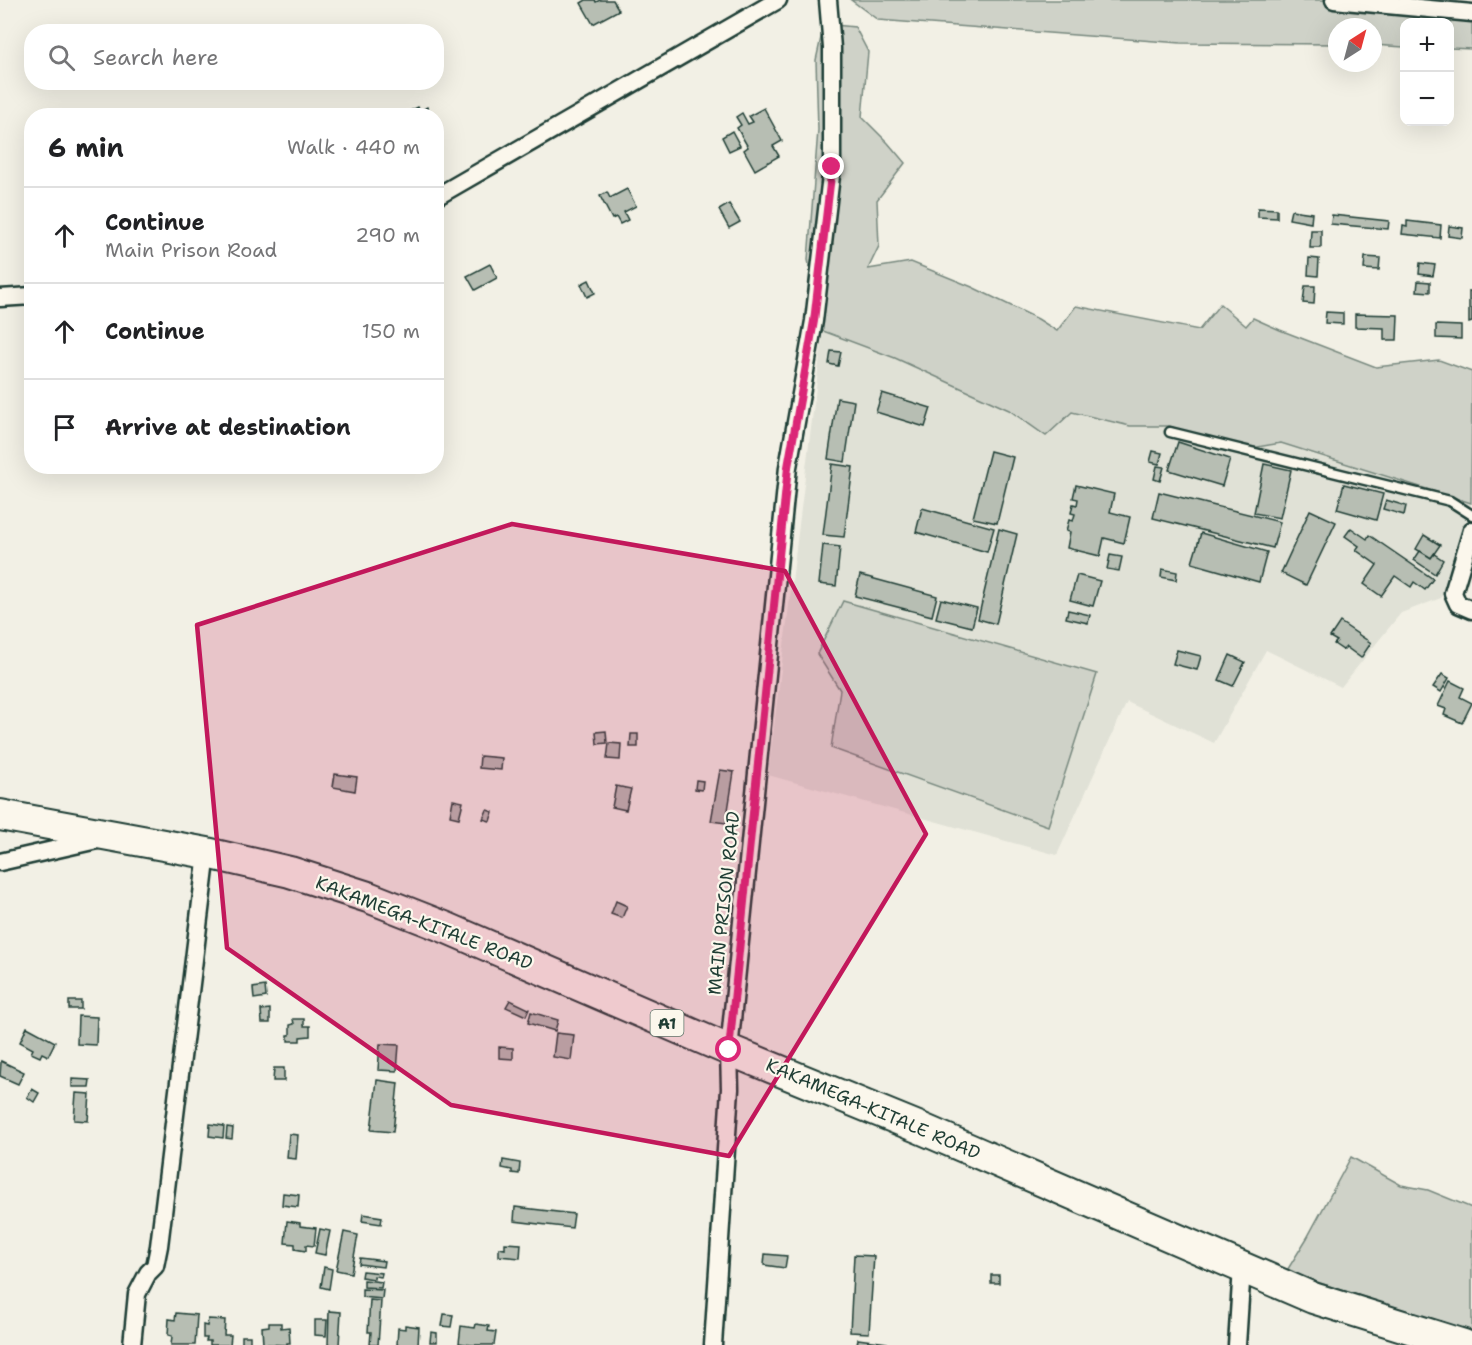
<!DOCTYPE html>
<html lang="en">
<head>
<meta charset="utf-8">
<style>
  body { margin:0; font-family:"Shantell Sans",sans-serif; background:#f6f6f6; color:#202124 }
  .controls { position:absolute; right:18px; top:18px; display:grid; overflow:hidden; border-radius:12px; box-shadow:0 6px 24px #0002 }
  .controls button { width:54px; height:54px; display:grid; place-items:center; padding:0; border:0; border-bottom:2px solid #e0e0e0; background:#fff; color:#202124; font:30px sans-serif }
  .compass { position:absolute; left:1328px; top:18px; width:54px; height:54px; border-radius:50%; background:#fff; box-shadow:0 6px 24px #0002; rotate:36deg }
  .stop { position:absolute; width:18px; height:18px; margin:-14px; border:4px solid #db2777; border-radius:50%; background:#fff }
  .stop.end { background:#db2777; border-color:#fff; box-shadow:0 2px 6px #0008 }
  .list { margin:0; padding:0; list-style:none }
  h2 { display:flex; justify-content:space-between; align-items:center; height:78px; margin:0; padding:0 24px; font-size:26px }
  h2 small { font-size:20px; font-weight:400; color:#757577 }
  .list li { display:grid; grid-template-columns:39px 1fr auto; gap:18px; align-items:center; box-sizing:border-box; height:96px; padding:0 24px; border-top:2px solid #e0e0e0 }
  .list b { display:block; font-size:22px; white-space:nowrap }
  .list p { margin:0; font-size:20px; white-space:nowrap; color:#757577 }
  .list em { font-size:20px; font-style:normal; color:#757577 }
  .icon { flex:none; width:33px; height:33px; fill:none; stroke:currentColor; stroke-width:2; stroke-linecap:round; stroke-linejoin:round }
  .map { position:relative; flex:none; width:1472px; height:1345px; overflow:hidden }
  .search { position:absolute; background:#fff; box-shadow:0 6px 24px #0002; left:24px; top:24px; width:420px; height:66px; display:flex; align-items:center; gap:15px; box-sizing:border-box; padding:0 21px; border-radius:24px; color:#757577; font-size:22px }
  .panel { position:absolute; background:#fff; box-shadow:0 6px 24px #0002; left:24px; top:108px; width:420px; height:366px; border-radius:24px }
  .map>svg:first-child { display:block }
  .built { fill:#e0e1d6 }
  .green { fill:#cfd2c8; stroke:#77887e; stroke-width:1.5 }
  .building { fill:#b7beb3; stroke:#1f3d34; stroke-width:1.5 }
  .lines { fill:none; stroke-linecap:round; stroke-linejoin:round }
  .lane-casing { stroke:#1f3d34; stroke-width:13 }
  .street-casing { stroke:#1f3d34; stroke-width:21 }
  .highway-casing { stroke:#1f3d34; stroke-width:34 }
  .lane { stroke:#fbf7ec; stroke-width:8 }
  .street { stroke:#fbf7ec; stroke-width:16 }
  .highway { stroke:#fbf7ec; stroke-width:30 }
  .route { stroke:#db2777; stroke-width:8 }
  .marked { fill:#c2185b; fill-opacity:0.2; stroke:#c2185b; stroke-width:4.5; stroke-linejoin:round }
  .labels { text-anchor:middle; stroke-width:4.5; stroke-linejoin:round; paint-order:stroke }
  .shield { fill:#fbf7ec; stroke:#61756b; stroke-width:1.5 }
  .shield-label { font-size:16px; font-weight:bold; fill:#1f3d34 }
  .street-label { font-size:18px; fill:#1f3d34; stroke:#fbf7ec }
</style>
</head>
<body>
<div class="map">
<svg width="1472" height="1345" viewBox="0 0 1472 1345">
  <rect width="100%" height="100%" fill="#f2f0e5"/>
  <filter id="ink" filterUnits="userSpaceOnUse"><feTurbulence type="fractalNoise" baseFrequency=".0167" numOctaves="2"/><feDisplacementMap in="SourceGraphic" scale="12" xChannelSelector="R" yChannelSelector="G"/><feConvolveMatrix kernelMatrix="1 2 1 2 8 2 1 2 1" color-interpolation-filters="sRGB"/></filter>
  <g filter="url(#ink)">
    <path class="built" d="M823,331L895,358L1009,410L1046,436L1072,412L1130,426H1169L1219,442L1252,448L1281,443L1471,503L1472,501L1441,598L1401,613L1341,687L1266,650L1214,743L1127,702L1057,855L768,775Z"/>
    <g class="green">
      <path d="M851,0H1394L1472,6V49L1450,48V22H1404V47L1373,45V27H1337V44L1181,43L878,20Z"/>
      <path d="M824,24L855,27L868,52L862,117L888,143L905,163L877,200L879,246L868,269L911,262L972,287L1038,319L1057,331L1076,306L1199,330L1220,304L1246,326L1253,318L1280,330L1376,367L1439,360L1472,372L1471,503L1281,443L1252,448L1219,442L1169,426H1130L1072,412L1046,436L1009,410L895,358L823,331L808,260L818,130L816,60Z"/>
      <path d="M843,601L1097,674L1048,826L831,748L840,690L817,654Z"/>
      <path d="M1351,1157L1401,1185L1428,1190L1472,1208V1332L1286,1272L1307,1238Z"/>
    </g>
    <g class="building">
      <path d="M586,0H595L596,2L600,0H613L619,10L593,24L581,3Z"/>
      <path d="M418,107L420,111L427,107L431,116H413L410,111Z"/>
      <path d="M764,108L782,141L773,146L779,156L755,170L744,150L748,147L737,128L741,125L736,117L742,113L748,124L753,122L749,116Z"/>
      <path d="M732,131L740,146L729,151L722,137Z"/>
      <path d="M627,189L636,206L624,212L628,220L620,224L616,217L612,219L600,196L607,192L610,198Z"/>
      <path d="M729,204L740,222L729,228L719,210Z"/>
      <path d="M1258,208L1277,209V218L1258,217Z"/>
      <path d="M1291,210L1312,213L1311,223L1289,219Z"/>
      <path d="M1332,215L1389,221L1388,229L1331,224Z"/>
      <path d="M1407,221L1441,225L1440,238L1402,234L1403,226L1407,227Z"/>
      <path d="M1449,226L1463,228L1462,238L1448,236Z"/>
      <path d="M1311,230H1321V248H1310Z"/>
      <path d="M1365,257L1380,258L1379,270L1364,269Z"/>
      <path d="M1309,258L1319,259L1318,276L1308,275Z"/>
      <path d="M1420,263L1435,265L1433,276L1419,274Z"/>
      <path d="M490,264L497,278L475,290L467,276Z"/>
      <path d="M589,280L595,293L587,297L581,284Z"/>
      <path d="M1418,281L1430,282V292L1417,291Z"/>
      <path d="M1305,286H1315L1314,304L1303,303Z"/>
      <path d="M1469,291H1472V322L1469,323Z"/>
      <path d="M1326,312L1343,313V324L1325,323Z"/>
      <path d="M1355,314L1398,315L1397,340H1384V328L1355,327Z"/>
      <path d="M1436,325L1461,326V339L1436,338Z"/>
      <path d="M831,351L841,352L838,366L829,364Z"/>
      <path d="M882,393L931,408L925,427L876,412Z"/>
      <path d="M837,398L854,401L845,462L828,459Z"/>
      <path d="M1178,442L1230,459L1222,486L1169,470Z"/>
      <path d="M990,451L1013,457L997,523L973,518Z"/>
      <path d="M1153,451L1162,453L1159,464L1150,462Z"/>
      <path d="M832,464L853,467L844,537L823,535Z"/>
      <path d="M1264,464L1291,470L1280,518L1254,513Z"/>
      <path d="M1157,466L1164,467L1160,481L1154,479Z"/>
      <path d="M1344,484L1383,494L1376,520L1337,509Z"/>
      <path d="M1076,485L1114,494L1110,512L1130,517L1124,543L1104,538L1100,556L1067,548L1070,532L1066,531L1069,520L1073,521L1075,514L1071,513L1073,504L1077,505L1078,499L1073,498Z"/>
      <path d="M1159,492L1280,522L1273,548L1153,518Z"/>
      <path d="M1386,500L1406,506L1404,515L1383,509Z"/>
      <path d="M922,508L994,528L987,552L916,532Z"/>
      <path d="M1310,510L1336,522L1306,585L1281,573Z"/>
      <path d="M1351,528L1367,539L1369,535L1433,579L1425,590L1414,582L1411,587L1395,576L1381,596L1364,584L1377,565L1356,550L1359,546L1345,536Z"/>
      <path d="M999,529L1017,534L996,624L978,619Z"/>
      <path d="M1201,533L1267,552L1259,582L1192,563Z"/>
      <path d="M1424,535L1440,545L1431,558L1416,549Z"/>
      <path d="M823,545L840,547L836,586L819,584Z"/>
      <path d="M1420,551L1431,558L1434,554L1443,560L1435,574L1414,560Z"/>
      <path d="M1110,555L1122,557L1119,571L1107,569Z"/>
      <path d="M1162,569L1177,572L1176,580L1161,577Z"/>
      <path d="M860,575L937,596L932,616L855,596Z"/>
      <path d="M1077,575L1100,581L1093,606L1070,600Z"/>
      <path d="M941,599L977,608L972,627L936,618Z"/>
      <path d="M1068,610L1090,615L1088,623L1066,618Z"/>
      <path d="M1340,622L1371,643L1361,658L1346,647L1343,650L1334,644L1337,641L1330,637Z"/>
      <path d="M1177,650L1201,656L1197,670L1173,664Z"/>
      <path d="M1230,655L1245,662L1233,686L1219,680Z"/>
      <path d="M1442,674L1449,678L1441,692L1433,687Z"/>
      <path d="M1450,681L1464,688L1460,697L1472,703L1462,723L1444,715L1446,709L1438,706Z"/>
      <path d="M606,731L607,743L597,744L596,732Z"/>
      <path d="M631,734H638V747H630Z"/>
      <path d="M609,743L621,744L620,760L607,759Z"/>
      <path d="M480,756L502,758L501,770L479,768Z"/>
      <path d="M720,770L734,772L726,823L711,821Z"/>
      <path d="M335,774L357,777L355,791L333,787Z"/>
      <path d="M696,780L703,781L702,790L695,789Z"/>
      <path d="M616,786L631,789L626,810L612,807Z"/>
      <path d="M453,800L463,802L459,818L450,816Z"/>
      <path d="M487,810L493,812L490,821L483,819Z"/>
      <path d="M616,901L627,906L622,918L611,914Z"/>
      <path d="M265,986L266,997L254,999L253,988Z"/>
      <path d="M510,1000L529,1009L526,1016L506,1007Z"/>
      <rect x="69" y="1001" width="12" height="8"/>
      <path d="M270,1009V1023H262L261,1010Z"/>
      <path d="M531,1012L558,1020L555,1031L528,1023Z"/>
      <path d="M78,1016L97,1017L96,1045L77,1044Z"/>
      <path d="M293,1019H304V1026H310V1036L300,1037V1041H288V1035H290V1025L294,1024Z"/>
      <path d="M27,1027L55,1042L48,1056L42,1053L40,1057L31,1053L33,1049L20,1042Z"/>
      <path d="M556,1033L574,1035L571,1060L553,1057Z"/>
      <path d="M380,1044L399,1045L397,1071L378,1070Z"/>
      <path d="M499,1047L513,1048V1059L499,1058Z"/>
      <path d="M1,1061L24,1072L18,1084L0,1076Z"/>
      <path d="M274,1068H284V1081H273Z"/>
      <path d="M72,1079L90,1080L89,1087H72Z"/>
      <path d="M377,1080L398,1083L393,1132L371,1130Z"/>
      <path d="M32,1089L39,1093L34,1102L27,1097Z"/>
      <path d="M76,1093L90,1094L88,1121L74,1120Z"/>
      <path d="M210,1124L224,1126L223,1138L209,1136Z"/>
      <path d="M227,1127L233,1128L232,1139L226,1138Z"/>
      <path d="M289,1134L298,1135L296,1159L287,1158Z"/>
      <path d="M503,1160L520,1163L519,1174L512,1173V1170L502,1168Z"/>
      <path d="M283,1193L299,1195L298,1207L282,1205Z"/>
      <path d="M515,1207L574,1214L572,1228L514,1221Z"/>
      <path d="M363,1214L382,1217L381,1224L362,1221Z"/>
      <path d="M287,1221L300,1223V1226L316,1228L314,1246L306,1245V1251L295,1249V1244L285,1243Z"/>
      <path d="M320,1229L330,1231L325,1255L315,1253Z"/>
      <path d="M344,1232L358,1235L351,1273L336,1270Z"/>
      <path d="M505,1243L521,1244L520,1258L499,1256V1248L505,1249Z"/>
      <path d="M765,1254L787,1256L785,1268L764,1265Z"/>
      <path d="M854,1255L874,1256L869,1333L850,1332Z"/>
      <path d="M360,1258L384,1261L383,1267L359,1264Z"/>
      <path d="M324,1267L332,1269L329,1289L321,1287Z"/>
      <path d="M362,1271L382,1273L381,1277L374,1276V1279L361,1277Z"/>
      <rect x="991" y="1275" width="8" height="8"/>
      <path d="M364,1280L382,1282L381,1288L364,1287Z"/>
      <path d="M362,1289L383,1290L382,1299L362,1297Z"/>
      <path d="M370,1300L381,1301L378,1345H370L371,1332H368Z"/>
      <path d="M329,1311L341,1312L339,1345H328Z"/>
      <path d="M176,1313L197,1315L195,1345H171L172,1336L168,1335L169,1319L175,1320Z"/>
      <path d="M444,1314L453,1315L451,1327L442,1326Z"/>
      <path d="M208,1319L225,1320L224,1335H231L230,1345H238H210V1341H206L207,1338H203V1325L207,1326Z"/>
      <path d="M315,1320H327L326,1336L315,1335Z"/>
      <path d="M269,1323H281V1328L289,1327L290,1343H287V1345L263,1344L262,1327L269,1326Z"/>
      <path d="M476,1324L489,1326L488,1331L496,1332L494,1345H472L459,1343L461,1326L475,1328Z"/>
      <path d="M405,1325L419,1327L418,1345H397L398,1328L405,1329Z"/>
      <path d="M431,1332L437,1333V1342H430Z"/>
      <rect x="242" y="1336" width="8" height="9"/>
      <path d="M858,1339L887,1343V1345H857Z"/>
    </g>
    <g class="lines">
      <defs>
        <path id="lane" d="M1170,432L1450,501L1472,515"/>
        <g id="street">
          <path d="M1334,0L1472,13"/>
          <path d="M436,197L778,0"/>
          <path d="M0,298L32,296"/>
          <path d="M1472,530L1453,593L1458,604L1472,610"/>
          <path d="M0,862L97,840"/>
          <path d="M132,1345L137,1294L148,1273L155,1266L159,1246L207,853"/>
          <path d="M713,1345L730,1089L729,1050L788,467L814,321L832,167V48L828,0"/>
          <path d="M1237,1345L1242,1267"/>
        </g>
        <path id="highway" d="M0,815L207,853L290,872L368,897L447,928L729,1050L920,1128L1313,1298L1464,1345"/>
      </defs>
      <use href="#lane" class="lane-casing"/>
      <use href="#street" class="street-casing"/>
      <use href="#highway" class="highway-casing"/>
      <use href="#lane" class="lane"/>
      <use href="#street" class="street"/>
      <use href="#highway" class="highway"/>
    </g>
  </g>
  <g class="lines" filter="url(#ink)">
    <path class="route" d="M729,1050L788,467L814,321L832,167"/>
  </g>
  <path class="marked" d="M512,524L785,571L926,834L729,1156L451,1105L227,948L197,625Z"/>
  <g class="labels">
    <rect class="shield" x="650.5" y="1010" width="33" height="26" rx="4.5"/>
    <g class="shield-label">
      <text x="667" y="1029">A1</text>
    </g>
    <g class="street-label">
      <text transform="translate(724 903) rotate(-84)" y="6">MAIN PRISON ROAD</text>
      <text transform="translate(424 923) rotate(21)" y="6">KAKAMEGA-KITALE ROAD</text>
      <text transform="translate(873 1109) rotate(23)" y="6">KAKAMEGA-KITALE ROAD</text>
    </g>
  </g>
</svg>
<div class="controls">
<button>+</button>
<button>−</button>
</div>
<svg class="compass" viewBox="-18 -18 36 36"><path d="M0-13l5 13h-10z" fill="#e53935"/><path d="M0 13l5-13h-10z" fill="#757577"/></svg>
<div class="stop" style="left:729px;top:1050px"></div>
<div class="stop end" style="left:832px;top:167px"></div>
<div class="search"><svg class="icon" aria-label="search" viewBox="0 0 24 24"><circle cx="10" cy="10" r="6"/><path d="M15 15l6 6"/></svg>Search here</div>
<section class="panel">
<h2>6 min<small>Walk · 440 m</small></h2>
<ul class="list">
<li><svg class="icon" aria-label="ahead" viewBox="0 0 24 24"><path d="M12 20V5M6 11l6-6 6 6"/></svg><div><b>Continue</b><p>Main Prison Road</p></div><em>290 m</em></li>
<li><svg class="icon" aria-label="ahead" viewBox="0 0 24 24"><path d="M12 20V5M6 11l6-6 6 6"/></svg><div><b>Continue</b></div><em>150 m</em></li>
<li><svg class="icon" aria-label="arrive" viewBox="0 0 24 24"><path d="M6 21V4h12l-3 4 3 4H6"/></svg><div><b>Arrive at destination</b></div></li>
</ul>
</section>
</div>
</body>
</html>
